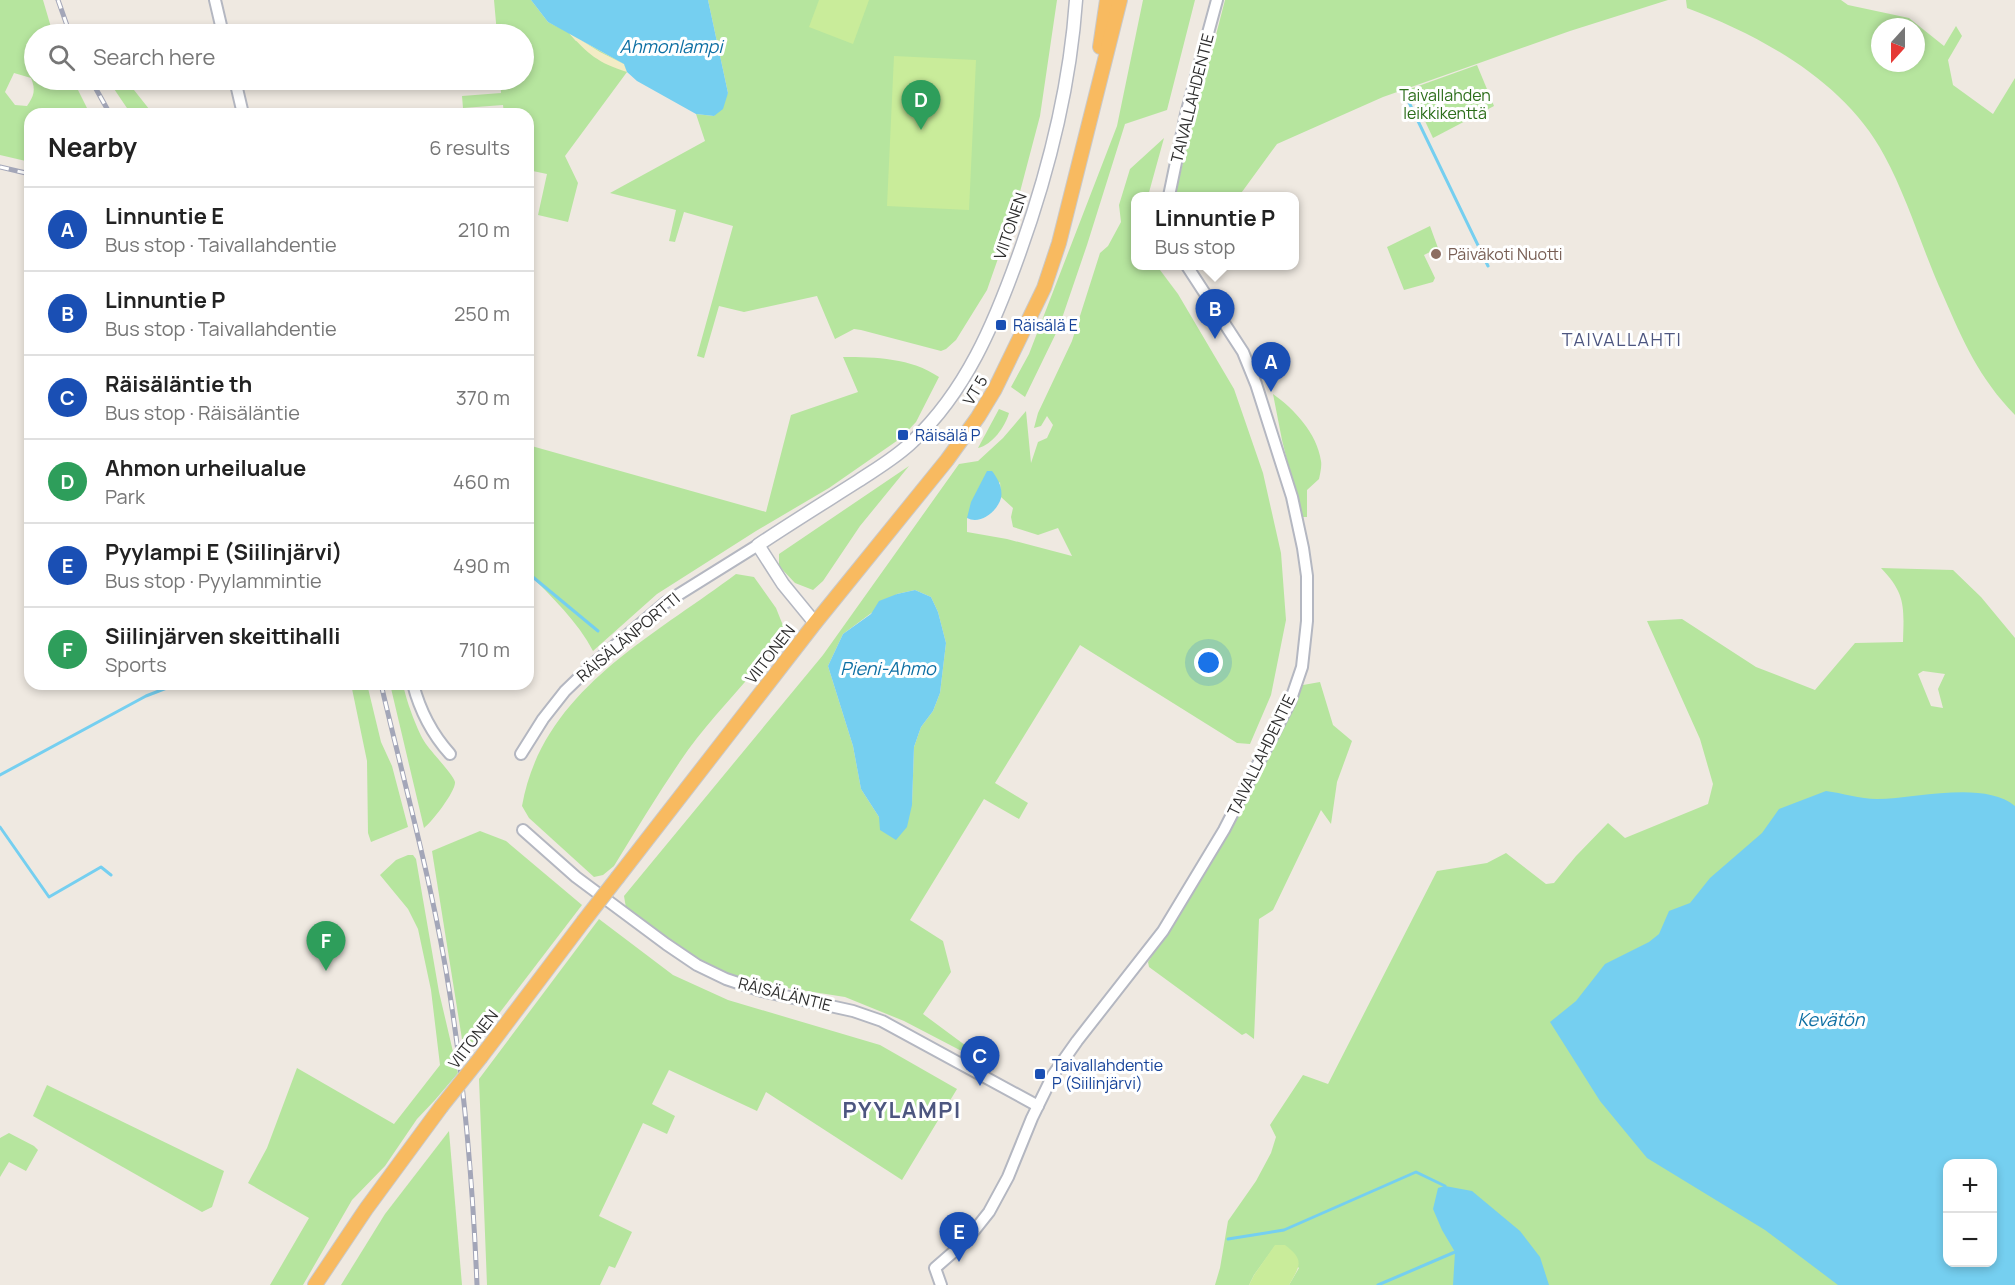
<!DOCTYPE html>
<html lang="en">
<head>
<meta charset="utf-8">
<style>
  body { margin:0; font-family:Manrope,sans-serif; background:#f2f2f2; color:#222 }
  .controls { position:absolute; right:18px; bottom:18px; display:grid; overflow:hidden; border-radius:12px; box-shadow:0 3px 9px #0003 }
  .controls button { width:54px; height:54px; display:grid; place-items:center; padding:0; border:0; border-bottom:2px solid #e0e0e0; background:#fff; color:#222; font:30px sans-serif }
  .compass { position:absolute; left:1871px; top:18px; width:54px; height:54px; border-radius:50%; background:#fff; box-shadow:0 3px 9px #0003; rotate:201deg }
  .you { position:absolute; left:1209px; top:663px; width:21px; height:21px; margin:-15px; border:4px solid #fff; border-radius:50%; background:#1a73e8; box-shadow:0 0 0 9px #1a73e833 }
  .badge { display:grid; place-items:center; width:39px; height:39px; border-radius:50%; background:#0f766e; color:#fff; font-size:20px; font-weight:700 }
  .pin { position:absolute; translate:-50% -50px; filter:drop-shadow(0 2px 3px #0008) }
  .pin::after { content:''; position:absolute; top:32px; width:21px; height:18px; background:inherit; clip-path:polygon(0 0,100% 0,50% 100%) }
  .popup { position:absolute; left:1131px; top:192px; width:168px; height:78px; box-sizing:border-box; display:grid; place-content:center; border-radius:12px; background:#fff; filter:drop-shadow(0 2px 4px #0005); font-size:20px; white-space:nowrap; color:#767676 }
  .popup b { font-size:22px; color:#222 }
  .popup::after { content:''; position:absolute; left:50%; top:100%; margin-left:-12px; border:12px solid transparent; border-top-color:#fff }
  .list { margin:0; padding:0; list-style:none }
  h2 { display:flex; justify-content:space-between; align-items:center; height:78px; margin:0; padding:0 24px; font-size:26px }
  h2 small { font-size:20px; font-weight:400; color:#767676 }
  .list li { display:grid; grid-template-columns:39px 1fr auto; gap:18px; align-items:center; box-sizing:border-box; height:84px; padding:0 24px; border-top:2px solid #e0e0e0 }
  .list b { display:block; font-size:22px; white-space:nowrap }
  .list p { margin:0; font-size:20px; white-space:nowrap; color:#767676 }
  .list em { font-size:20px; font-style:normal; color:#767676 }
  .icon { flex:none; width:33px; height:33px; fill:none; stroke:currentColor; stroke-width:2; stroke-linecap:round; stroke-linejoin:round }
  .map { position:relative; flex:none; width:2015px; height:1285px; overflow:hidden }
  .search { position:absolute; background:#fff; box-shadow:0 3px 9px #0003; left:24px; top:24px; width:510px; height:66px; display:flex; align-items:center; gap:15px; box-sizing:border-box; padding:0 21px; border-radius:33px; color:#767676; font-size:22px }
  .panel { position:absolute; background:#fff; box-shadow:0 3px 9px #0003; left:24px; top:108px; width:510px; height:582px; border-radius:18px }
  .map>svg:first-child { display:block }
  .green { fill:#b6e59e; fill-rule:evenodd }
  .sand { fill:#f3ecc5 }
  .pitch { fill:#c9ec9a }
  .water { fill:#75cff0; fill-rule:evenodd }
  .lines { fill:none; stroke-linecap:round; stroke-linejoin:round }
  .stream { stroke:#75cff0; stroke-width:3 }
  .tertiary-casing { stroke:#b4b7c1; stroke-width:14 }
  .secondary-casing { stroke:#b4b7c1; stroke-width:15 }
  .trunk-casing { stroke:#c9c9c9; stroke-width:16 }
  .tertiary { stroke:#fff; stroke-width:10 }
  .secondary { stroke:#fff; stroke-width:12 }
  .trunk { stroke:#f8ba60; stroke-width:14 }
  .rail-casing { stroke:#a3a6b8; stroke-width:5 }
  .rail { stroke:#fff; stroke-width:3; stroke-dasharray:9; stroke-linecap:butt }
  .trunk-bridge-casing { stroke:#c9c9c9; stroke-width:16; stroke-linecap:butt }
  .trunk-bridge { stroke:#f8ba60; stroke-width:14 }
  .education-dot { fill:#8d6e63; stroke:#fff; stroke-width:2 }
  .transit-dot { fill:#1a4fb4; stroke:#fff; stroke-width:2 }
  .labels { text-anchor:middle; stroke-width:6; stroke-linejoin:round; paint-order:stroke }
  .park-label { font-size:16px; fill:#2c6e1b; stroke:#fff }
  .street-label { font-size:16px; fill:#2e2e2e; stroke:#fff }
  .education-label { font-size:16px; fill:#785e54; stroke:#fff; text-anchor:start }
  .transit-label { font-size:16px; fill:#164399; stroke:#fff; text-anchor:start }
  .water-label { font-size:18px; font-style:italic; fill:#0d6fa3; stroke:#fff }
  .neighbourhood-label { font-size:18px; letter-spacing:1.5px; fill:#4d5680; stroke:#fff }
  .district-label { font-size:22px; font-weight:bold; letter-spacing:1.5px; fill:#4d5680; stroke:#fff }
</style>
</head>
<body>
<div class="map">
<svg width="2015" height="1285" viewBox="0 0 2015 1285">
  <rect width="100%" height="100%" fill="#efe9e1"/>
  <g class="green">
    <path d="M0,0H43L53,34H34V80H73L90,114H30V162L0,155ZM14,73L31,78C36,90 34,96 27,106L15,105L5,92Z"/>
    <path d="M494,0H531L548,22L568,32L576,41H582L624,64L627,72L565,156L578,183L568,222L538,215L547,174L528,170V114H504L503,105L463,108L462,96L501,93L500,80H524V34H497Z"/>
    <path d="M708,0H1057L1040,116L1016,207L987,290L956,340L946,349L941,351L861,330L854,329L835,339L817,296L744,312L719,306L704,358L697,356L733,226L684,212L675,242L669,241L676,210L610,193L705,141L696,114L714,116L728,93Z"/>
    <path d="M1143,0H1195L1167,110L1125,124L1087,245L1059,327L1025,397L1011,387L1029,354L1117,126Z"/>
    <path d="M1225,0H1668L1570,31L1383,97L1277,144L1239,196H1177V186Z"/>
    <path d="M1686,0H1841L1848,5L1909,18L1944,46L1956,26L1962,36L1948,60L1953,85L1993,114L2015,78V415C1979,378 1963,341 1943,295C1922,249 1908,199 1884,155C1845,82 1762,36 1687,8ZM1880,27H1916V63H1880Z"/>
    <path d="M1477,65L1494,106L1433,138L1410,89Z"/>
    <path d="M108,80H129L134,90L153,114H131Z"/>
    <path d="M1164,138L1148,196H1136V266H1157L1178,294L1234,389L1263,473L1281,553L1286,620L1271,695L1250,744L1237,743L1080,645L995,783L1028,803L1019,819L984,799L910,920L943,941L951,972L923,1014L977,1054L975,1058L904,1021L845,997L750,982L708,966L626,908L624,896L823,655L959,464L978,461L1003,438L1026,411L1031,463L1038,442L1047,438L1053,425L1047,416L1041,426L1034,428L1038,413L1072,341L1100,253L1108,246L1121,222L1119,205L1130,169ZM1000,482L1001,497L1013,508L1011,517L1013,527L1038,535L1058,528L1072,556L1007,539L967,532V518ZM915,590L931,597L938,612L946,643L940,693L933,711L921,727L914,747L912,804L879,817L861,789L853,746L828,666L843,634L897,594Z"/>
    <path d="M1430,226L1438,248L1424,255L1435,278L1433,282L1404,290L1387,247Z"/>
    <path d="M843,357C876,357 911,358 939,377L916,422L901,438L829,488L756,531L657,594L593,651C578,622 551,596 528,573V445L766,512L791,415L858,392Z"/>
    <path d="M1273,394C1294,409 1317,433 1321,461C1322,466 1320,474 1319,479L1307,490V517H1301L1282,440Z"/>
    <path d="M999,409L1009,413C1005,427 992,445 978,448Z"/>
    <path d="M909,466L860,526L823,581L813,590L795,583L779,566V554Z"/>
    <path d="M1881,568L1953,570L1981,597L2015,638V1285H1289L1299,1268L1275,1246L1254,1275L1249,1285H1215L1220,1268L1228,1221L1256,1181L1271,1153L1276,1137L1270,1125L1303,1075L1328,1084L1437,871L1487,863L1506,853L1546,884L1554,883L1576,856L1608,823L1625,838L1708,804L1713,784L1700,739L1647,621L1682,619L1756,667L1815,690L1855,643L1903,642C1904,607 1906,594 1881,568ZM1923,671L1945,674L1938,689L1943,708L1931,706L1918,674ZM1948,1164H1992V1262H1948Z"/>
    <path d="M736,574L754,577L776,608L784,628C759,673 718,708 688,750C662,787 638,827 614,866L603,875L594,877L529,818L522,806C542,691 651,638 736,574Z"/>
    <path d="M1320,682L1333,725L1352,741L1337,782L1331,824L1321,810L1273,910L1259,919L1254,1039L1246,1033L1242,1035L1149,967L1148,962L1223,844L1303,685Z"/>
    <path d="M351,684H367L381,742L392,766L408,827L371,842L368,833L367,761Z"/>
    <path d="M390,684H403C406,700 416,727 424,741C430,751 453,774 455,782C456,791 432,822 424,828Z"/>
    <path d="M480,831L506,841L582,905L465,1058L432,851Z"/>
    <path d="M408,855H413L416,859L439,992L458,1073L435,1100L417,1119L385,1166L352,1200L303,1285H270L309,1218L248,1183L267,1148L297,1068L394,1124L440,1065L431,990L418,929L408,909L380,875L396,860Z"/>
    <path d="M599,919L673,975L728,1000L880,1045L957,1089L902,1180L766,1092L757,1111L669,1070L652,1104L675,1116L667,1134L643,1123L599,1216L632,1232L615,1268L609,1266L600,1285H487L479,1079Z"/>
    <path d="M47,1085L224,1171L212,1207L202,1212L33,1116Z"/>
    <path d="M449,1131L462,1285H341L385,1214Z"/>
    <path d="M9,1133L34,1146L38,1150L26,1171L9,1162L0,1177V1138Z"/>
  </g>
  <path class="sand" d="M568,32L600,52L624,64L627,72C598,63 588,54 568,32Z"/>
  <g class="pitch">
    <path d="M819,0H869L853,44L809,27Z"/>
    <path d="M894,56L976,60L969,210L887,206Z"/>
    <path d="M1275,1245H1285C1305,1260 1300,1266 1289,1285H1249L1254,1275Z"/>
  </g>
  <g class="water">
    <path d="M531,0H708L728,93L723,109L714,116L696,114L637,81L627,72L624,64L548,22Z"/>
    <path d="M987,471H992C998,479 1003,488 1001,498C997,512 980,525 967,518L971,502Z"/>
    <path d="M915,590L931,597L938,612L946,643L940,693L933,711L921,727L914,747L912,805L907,827L896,840L880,830L879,817L861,789L853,746L828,666L843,634L871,614L879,601L897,594Z"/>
    <path d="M1826,791C1842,793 1860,799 1877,799C1916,799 1983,780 2015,806V1285H1838L1765,1230L1647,1158L1600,1101L1550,1022L1576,1001L1605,964L1649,942L1659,934L1669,911L1690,903L1710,878L1762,833L1779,809ZM1948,1164H1992V1262H1948Z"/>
    <path d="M1445,1186L1472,1191L1520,1231L1540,1257L1549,1285H1453L1455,1252L1442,1230L1433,1209L1438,1188Z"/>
  </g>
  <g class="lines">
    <g class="stream">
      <path d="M1403,90L1488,266"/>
      <path d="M528,573L598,631"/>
      <path d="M0,775L146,696L177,684"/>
      <path d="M0,827L49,897L101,867L111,875"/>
      <path d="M1228,1239L1284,1230L1416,1172L1445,1186"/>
      <path d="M1378,1285L1455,1252"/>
    </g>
    <defs>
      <g id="tertiary">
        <path d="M215,0L223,34"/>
        <path d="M235,80L243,114"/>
        <path d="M1169,196L1186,114L1217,0"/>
        <path d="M413,684C420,711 432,734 450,754"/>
        <path d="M521,754L543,719L565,691L593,664L665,603L758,545"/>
        <path d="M523,830L576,877L666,944L697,965L726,979L762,991L853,1011L882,1021L1038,1106"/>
        <path d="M941,1285L935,1268L966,1241L989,1212L1008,1177L1032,1118L1053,1075L1077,1041L1163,931L1224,830L1290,702L1302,667L1307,621V576L1303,548L1292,497L1256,384L1243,352L1187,266"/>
      </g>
      <path id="secondary" d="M815,623L783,584L758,545C791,523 825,502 858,481C876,469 897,457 913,441C966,391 994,324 1018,257C1048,174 1070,88 1076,0"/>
      <g id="trunk">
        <path d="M1100,47L1107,0"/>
        <path d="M618,877L815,623L947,460L978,417L995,389L1044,288L1059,243L1120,0"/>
        <path d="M481,1057L583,922"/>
        <path d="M315,1285L366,1209L441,1107"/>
      </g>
    </defs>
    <use href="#tertiary" class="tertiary-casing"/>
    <use href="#secondary" class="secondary-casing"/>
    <use href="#trunk" class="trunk-casing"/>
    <use href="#tertiary" class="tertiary"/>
    <use href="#secondary" class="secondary"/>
    <use href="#trunk" class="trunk"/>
    <defs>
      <g id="rail">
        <path d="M58,0L70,34"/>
        <path d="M91,80L110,114"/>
        <path d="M0,167L30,174"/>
        <path d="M381,684C405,787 434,890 450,995C465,1091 473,1188 477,1285"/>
      </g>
    </defs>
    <use href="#rail" class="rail-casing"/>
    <use href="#rail" class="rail"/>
    <defs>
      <g id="trunk-bridge">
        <path d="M583,922L618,877"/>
        <path d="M441,1107L481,1057"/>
      </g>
    </defs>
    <use href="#trunk-bridge" class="trunk-bridge-casing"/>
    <use href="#trunk-bridge" class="trunk-bridge"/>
  </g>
  <circle class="education-dot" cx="1436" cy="254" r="6"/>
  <g class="transit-dot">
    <rect x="995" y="319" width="12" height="12" rx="3"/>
    <rect x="897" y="429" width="12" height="12" rx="3"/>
    <rect x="1034" y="1068" width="12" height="12" rx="3"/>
  </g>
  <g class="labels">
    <g class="park-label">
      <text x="1445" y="101">Taivallahden<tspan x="1445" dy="18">leikkikenttä</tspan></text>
    </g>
    <g class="street-label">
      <text transform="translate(1192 98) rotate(-76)" y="6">TAIVALLAHDENTIE</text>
      <text transform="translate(1010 226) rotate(-71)" y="6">VIITONEN</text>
      <text transform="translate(975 390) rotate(-59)" y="6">VT 5</text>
      <text transform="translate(628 637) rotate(-40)" y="6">RÄISÄLÄNPORTTI</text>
      <text transform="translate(770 654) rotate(-52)" y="6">VIITONEN</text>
      <text transform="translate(1261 755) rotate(-64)" y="6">TAIVALLAHDENTIE</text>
      <text transform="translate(785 994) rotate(14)" y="6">RÄISÄLÄNTIE</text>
      <text transform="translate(473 1039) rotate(-52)" y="6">VIITONEN</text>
    </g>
    <g class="education-label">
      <text x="1448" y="260">Päiväkoti Nuotti</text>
    </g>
    <g class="transit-label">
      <text x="1013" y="331">Räisälä E</text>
      <text x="915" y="441">Räisälä P</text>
      <text x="1052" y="1071">Taivallahdentie<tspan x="1052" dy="18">P (Siilinjärvi)</tspan></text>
    </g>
    <g class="water-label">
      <text x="671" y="53">Ahmonlampi</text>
      <text x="888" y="675">Pieni-Ahmo</text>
      <text x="1831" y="1026">Kevätön</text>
    </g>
    <g class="neighbourhood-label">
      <text x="1622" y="346">TAIVALLAHTI</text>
    </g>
    <g class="district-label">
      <text x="902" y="1118">PYYLAMPI</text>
    </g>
  </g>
</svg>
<div class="controls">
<button>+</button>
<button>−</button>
</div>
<svg class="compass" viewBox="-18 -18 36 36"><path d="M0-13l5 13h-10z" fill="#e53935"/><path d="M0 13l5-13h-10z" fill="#767676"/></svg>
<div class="you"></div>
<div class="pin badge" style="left:1271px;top:392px;background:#1a4fb4">A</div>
<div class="pin badge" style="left:1215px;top:339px;background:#1a4fb4">B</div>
<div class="popup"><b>Linnuntie P</b>Bus stop</div>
<div class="pin badge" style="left:980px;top:1086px;background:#1a4fb4">C</div>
<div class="pin badge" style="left:921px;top:130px;background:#2e9e5b">D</div>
<div class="pin badge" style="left:959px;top:1262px;background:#1a4fb4">E</div>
<div class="pin badge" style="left:326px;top:971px;background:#2e9e5b">F</div>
<div class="search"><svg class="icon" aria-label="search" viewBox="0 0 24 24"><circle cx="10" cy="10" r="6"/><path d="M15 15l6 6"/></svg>Search here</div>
<section class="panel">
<h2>Nearby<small>6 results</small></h2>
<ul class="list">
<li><span class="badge" style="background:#1a4fb4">A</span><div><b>Linnuntie E</b><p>Bus stop · Taivallahdentie</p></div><em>210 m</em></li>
<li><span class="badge" style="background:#1a4fb4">B</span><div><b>Linnuntie P</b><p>Bus stop · Taivallahdentie</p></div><em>250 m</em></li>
<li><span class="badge" style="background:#1a4fb4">C</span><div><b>Räisäläntie th</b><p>Bus stop · Räisäläntie</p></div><em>370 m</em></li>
<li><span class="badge" style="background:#2e9e5b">D</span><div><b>Ahmon urheilualue</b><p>Park</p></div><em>460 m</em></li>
<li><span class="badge" style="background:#1a4fb4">E</span><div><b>Pyylampi E (Siilinjärvi)</b><p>Bus stop · Pyylammintie</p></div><em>490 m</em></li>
<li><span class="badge" style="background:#2e9e5b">F</span><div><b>Siilinjärven skeittihalli</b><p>Sports</p></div><em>710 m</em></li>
</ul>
</section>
</div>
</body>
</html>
